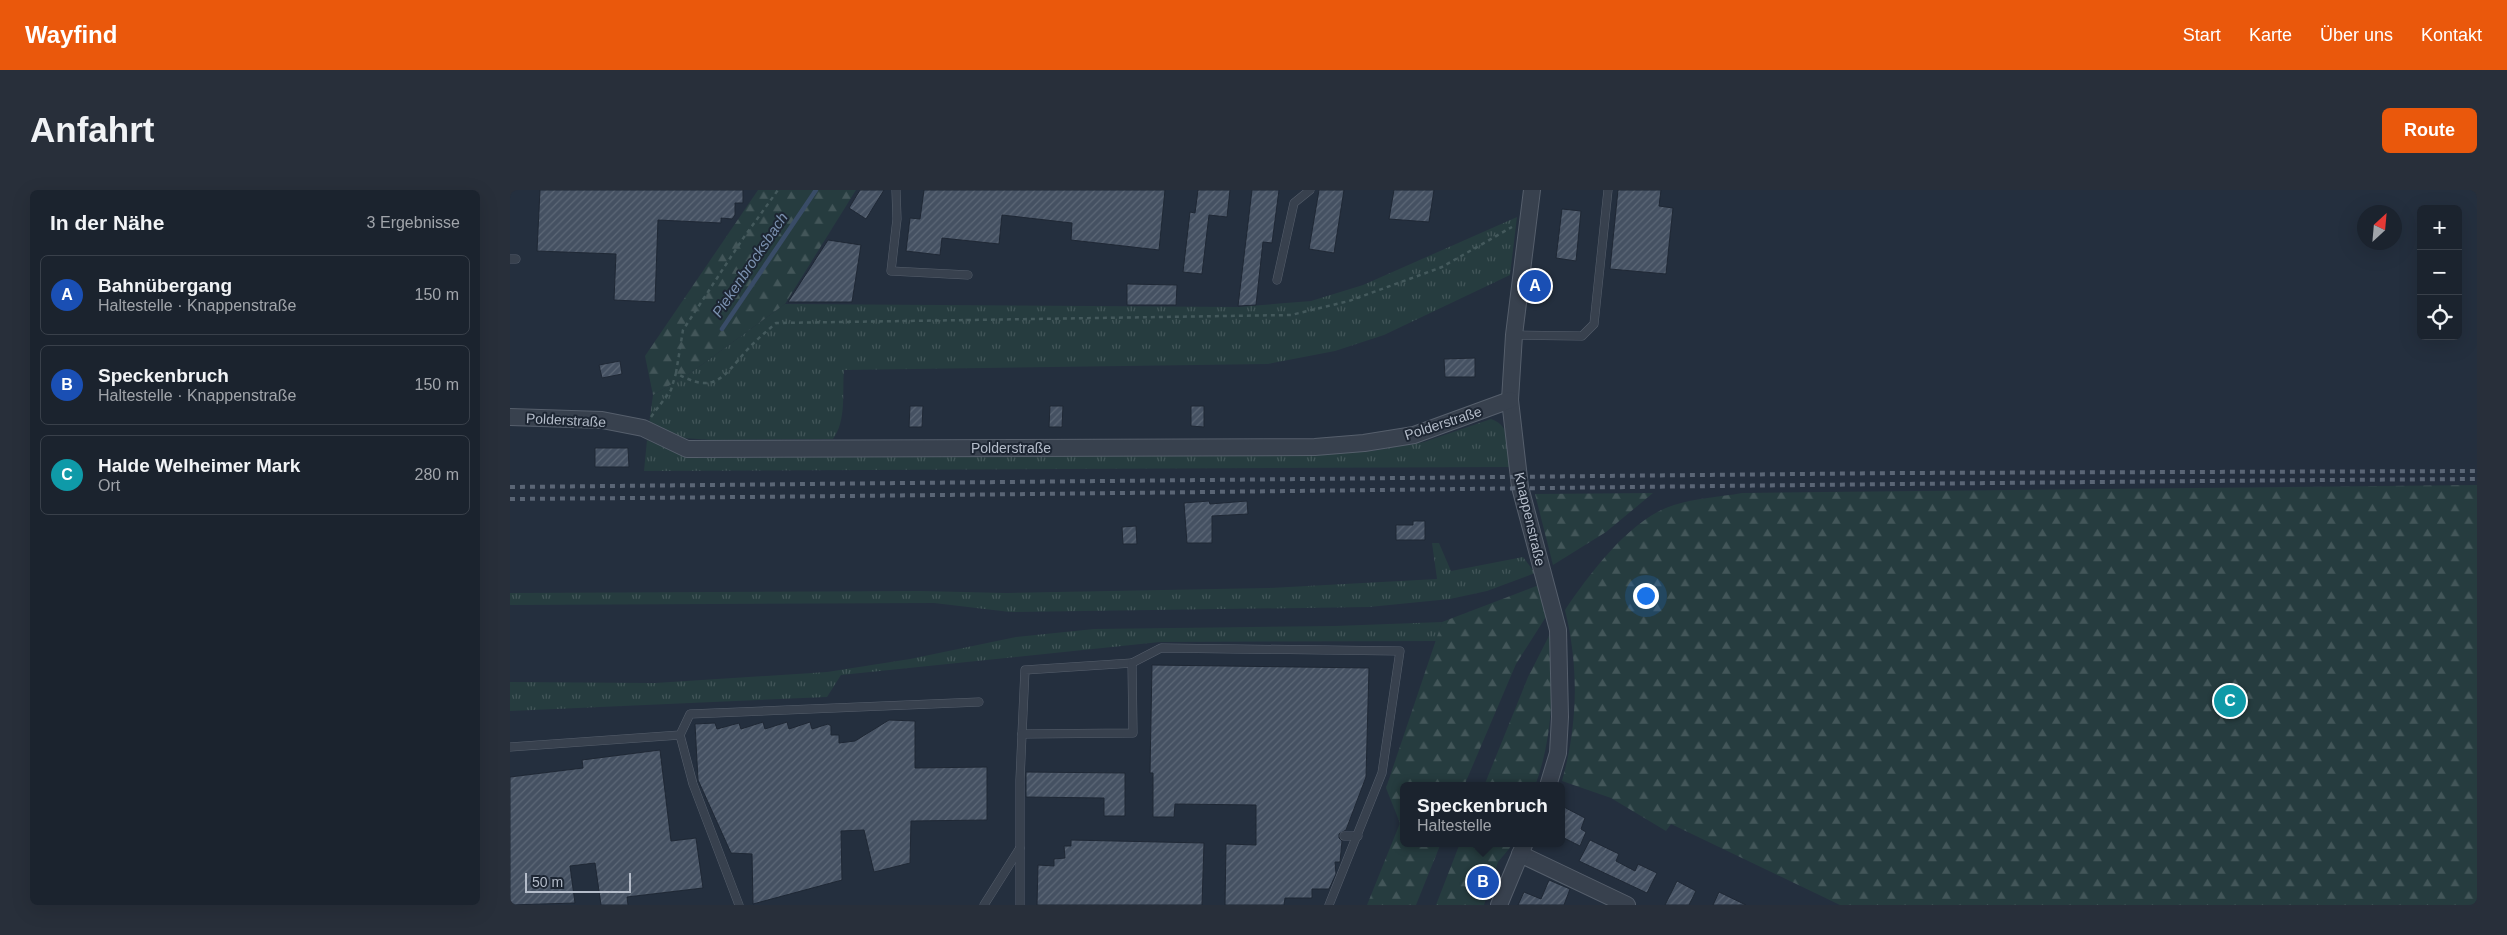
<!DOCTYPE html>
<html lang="de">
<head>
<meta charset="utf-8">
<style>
  body { margin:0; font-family:Arial,sans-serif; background:#282f3a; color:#f1f3f6 }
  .controls { position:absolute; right:15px; top:15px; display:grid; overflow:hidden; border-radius:8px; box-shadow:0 5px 20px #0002 }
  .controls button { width:45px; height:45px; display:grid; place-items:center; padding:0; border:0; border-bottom:1px solid #39404a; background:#1b232e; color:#f1f3f6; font:25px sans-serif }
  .compass { position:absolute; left:1847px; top:15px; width:45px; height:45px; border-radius:50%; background:#1b232e; box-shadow:0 5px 20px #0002; rotate:26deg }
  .scale { position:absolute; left:15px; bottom:12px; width:106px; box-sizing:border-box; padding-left:5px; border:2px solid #b4bcc9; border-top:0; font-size:14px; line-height:18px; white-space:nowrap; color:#b4bcc9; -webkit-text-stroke:4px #1d2633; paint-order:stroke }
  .you { position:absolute; left:1135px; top:405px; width:18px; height:18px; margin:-12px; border:4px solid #fff; border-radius:50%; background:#1a73e8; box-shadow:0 0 0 8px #1a73e833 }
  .badge { display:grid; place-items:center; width:32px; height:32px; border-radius:50%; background:#ea580c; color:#fff; font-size:16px; font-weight:700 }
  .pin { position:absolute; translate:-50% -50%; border:2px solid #fff; box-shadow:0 1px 5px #0006 }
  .popup { position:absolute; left:890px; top:592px; width:165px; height:65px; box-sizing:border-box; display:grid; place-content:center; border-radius:8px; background:#1b232e; filter:drop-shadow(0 1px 4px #0005); font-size:16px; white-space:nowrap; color:#a0a4aa }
  .popup b { font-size:19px; color:#f1f3f6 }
  .popup::after { content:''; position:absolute; left:50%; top:100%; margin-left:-10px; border:10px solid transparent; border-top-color:#1b232e }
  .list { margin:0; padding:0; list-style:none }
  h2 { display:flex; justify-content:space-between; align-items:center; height:65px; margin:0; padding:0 20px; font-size:21px }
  h2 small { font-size:16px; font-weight:400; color:#a0a4aa }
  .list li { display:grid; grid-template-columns:32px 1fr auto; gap:15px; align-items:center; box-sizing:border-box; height:80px; margin:0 10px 10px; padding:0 10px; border:1px solid #39404a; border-radius:8px }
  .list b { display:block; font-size:19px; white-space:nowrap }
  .list p { margin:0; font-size:16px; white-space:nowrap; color:#a0a4aa }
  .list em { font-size:16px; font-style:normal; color:#a0a4aa }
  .icon { flex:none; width:28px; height:28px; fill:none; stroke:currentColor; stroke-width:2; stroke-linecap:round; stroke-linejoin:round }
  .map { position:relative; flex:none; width:1967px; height:715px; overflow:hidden; border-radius:8px }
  header { display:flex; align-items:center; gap:30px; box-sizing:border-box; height:70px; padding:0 25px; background:#ea580c; color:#fff }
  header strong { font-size:24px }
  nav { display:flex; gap:28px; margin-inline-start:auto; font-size:18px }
  .intro { display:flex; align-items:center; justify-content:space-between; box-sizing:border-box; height:120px; padding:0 30px }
  h1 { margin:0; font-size:35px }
  .button { padding:12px 22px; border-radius:8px; background:#ea580c; color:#fff; font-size:18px; font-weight:700 }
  main { display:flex; gap:30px; padding:0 30px }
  aside { flex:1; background:#1b232e; border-radius:8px; box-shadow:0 5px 20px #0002 }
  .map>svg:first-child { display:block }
  .grass { fill:url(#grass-tufts) }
  .forest { fill:url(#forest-firs) }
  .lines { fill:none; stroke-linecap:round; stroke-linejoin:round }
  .stream { stroke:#394c67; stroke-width:4.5 }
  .building { fill:url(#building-hatch); stroke:#1f2835 }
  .service-casing { stroke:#565f6c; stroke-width:9 }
  .minor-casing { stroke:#565f6c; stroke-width:18 }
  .path { stroke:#44595c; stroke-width:2.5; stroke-dasharray:4 4; stroke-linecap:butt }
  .service { stroke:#38414e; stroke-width:8 }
  .minor { stroke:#38414e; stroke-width:16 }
  .rail { stroke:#5a6575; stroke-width:4; stroke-dasharray:5 5; stroke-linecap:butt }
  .labels { text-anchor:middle; stroke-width:4; stroke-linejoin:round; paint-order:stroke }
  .street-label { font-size:14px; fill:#b4bcc9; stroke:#1d2633 }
  .water-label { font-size:15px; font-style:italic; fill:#7c92b1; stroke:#1d2633 }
</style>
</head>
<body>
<header>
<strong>Wayfind</strong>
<nav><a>Start</a><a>Karte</a><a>Über uns</a><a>Kontakt</a></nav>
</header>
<div class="intro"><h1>Anfahrt</h1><a class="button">Route</a></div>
<main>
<aside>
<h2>In der Nähe<small>3 Ergebnisse</small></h2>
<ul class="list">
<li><span class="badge" style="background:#1a4fb4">A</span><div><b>Bahnübergang</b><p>Haltestelle · Knappenstraße</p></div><em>150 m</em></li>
<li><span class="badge" style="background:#1a4fb4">B</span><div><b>Speckenbruch</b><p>Haltestelle · Knappenstraße</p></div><em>150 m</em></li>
<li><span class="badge" style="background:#0f9aa8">C</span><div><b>Halde Welheimer Mark</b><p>Ort</p></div><em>280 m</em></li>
</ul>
</aside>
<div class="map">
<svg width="1967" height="715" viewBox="0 0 1967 715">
  <defs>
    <pattern id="grass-tufts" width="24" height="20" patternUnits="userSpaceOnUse" patternTransform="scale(1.25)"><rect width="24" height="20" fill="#263c3f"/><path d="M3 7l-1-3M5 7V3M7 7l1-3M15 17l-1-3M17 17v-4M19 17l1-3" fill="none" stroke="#435659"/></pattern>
    <pattern id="forest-firs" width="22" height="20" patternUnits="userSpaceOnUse" patternTransform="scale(1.25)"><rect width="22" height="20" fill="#263c3f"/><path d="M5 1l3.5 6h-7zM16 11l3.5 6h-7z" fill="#435659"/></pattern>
    <pattern id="building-hatch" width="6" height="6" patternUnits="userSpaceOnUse" patternTransform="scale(1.25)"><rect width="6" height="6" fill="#455162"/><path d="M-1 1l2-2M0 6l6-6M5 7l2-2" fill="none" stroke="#5d6877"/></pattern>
  </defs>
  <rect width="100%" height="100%" fill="#242f3e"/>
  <g class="grass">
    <path d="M1007,27L1000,85L874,145L825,161L758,174L334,180C332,201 337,230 323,249L202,250L173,248L139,234L143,205L179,184L275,114L727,117L801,111L853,95Z"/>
    <path d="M981,229C1002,236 998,257 999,277L134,281L137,250L178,268L862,261L914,252Z"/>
    <path d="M922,353H929L941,381L1013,367L1025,383L977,401L940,409L859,417L500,422L424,413L0,415V403L410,401L497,403L759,398L927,389Z"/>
    <path d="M932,432L926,451L650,452L331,485L317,507L0,521V492L145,493L317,482L400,469L506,447L584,439L825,436Z"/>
  </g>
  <g class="forest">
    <path d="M248,0H346L275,114L179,184L143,205L135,166Z"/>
    <path d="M1967,295V715H1330L1161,634L1156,641L1101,608L1052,591C1068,534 1069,477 1055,420C1080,383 1121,328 1164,315C1185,308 1210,307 1232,303Z"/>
    <path d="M1143,303L1096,342L1043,375L1025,304Z"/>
    <path d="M1029,395L1039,422L1006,474L954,596H894V653H931L906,715H857L890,633L876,598L932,432Z"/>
    <path d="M1042,440C1043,493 1044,545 1025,596H974L1018,487Z"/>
    <path d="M950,653H1004L988,672L974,715H926Z"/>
  </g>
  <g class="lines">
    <path class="stream" d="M212,139L306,0"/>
  </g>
  <g class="building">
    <path d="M30,0H233V13H225V25L222,29L211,28V33L148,30L145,112L104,110L106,64L27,61Z"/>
    <path d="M350,0H374L356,29L339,18Z"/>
    <path d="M414,0H655L649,60L561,50L562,33L492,25L489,54L432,48L430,65L396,61L400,28L410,29Z"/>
    <path d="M688,0H720L717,27L699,25L692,84L673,82L680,22L685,23Z"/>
    <path d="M742,0H769L762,53L753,52L746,115L728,116Z"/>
    <path d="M809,0H834L824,63L799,59Z"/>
    <path d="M884,0H924L919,32L879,29Z"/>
    <path d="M1108,0H1151L1149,16L1163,18L1156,84L1100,79Z"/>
    <path d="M1052,19L1071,21L1066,71L1046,68Z"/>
    <path d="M318,50L351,55L342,112H278Z"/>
    <path d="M617,94L667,95L666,115H617Z"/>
    <path d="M965,168V187H935L934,169Z"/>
    <path d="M110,171L112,184L92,188L89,175Z"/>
    <path d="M400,216H413L412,237H399Z"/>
    <path d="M540,216H553L552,237H539Z"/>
    <path d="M681,216H694V237L681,236Z"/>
    <path d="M85,258H118L119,277H85Z"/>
    <path d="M699,311L700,314L737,311L738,324L702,326V353H677L674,313Z"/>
    <path d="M903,331H915V350H886V335H903Z"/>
    <path d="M626,336L627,354H613L612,337Z"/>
    <path d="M642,475L859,478L856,587L836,640L829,644V648L832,651L830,672H825L826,684L819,699H802V708H775L774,715H715L716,654L746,655V615L665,614L664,627H643V583H640Z"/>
    <path d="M379,530L405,531V578L477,577V630L401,631L400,673L364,682L354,640L331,641L332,690L243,714L242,664L221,663L188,590L185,534L205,533L207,539L229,533L231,539L253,532L255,539L277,532L279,539L300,532L302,539L318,534L321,536V545H329V553L345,551Z"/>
    <path d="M150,560L161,651L186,648L193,698L117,707L118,715H91L85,673L60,676L65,713L0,715V587L73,578L72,570Z"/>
    <path d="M516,582L615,583V626H594V608L516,607Z"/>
    <path d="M1052,616L1075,628L1071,639L1076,642L1070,656L1052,647Z"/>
    <path d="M561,650L694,653L692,715H527L528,675L544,676V669L555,668L554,656H561Z"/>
    <path d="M1080,650L1109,664L1106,671L1125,681L1128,674L1147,683L1137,703L1069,671Z"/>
    <path d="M1039,690L1060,699L1054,715H1008L1014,702L1031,709Z"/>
    <path d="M1167,691L1186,701L1179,715H1155Z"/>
    <path d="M1209,702L1236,715H1203Z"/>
  </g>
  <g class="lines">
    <defs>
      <g id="service">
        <path d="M386,0L387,29L381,81L458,85"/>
        <path d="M0,69H6"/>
        <path d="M767,90L784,13L800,0"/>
        <path d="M1004,145L1072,146L1084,134L1098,0"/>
        <path d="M512,544L515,480L622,473"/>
        <path d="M170,545L183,594L229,715"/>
        <path d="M0,557L170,545L180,524L469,512"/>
        <path d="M834,646H848"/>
        <path d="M474,715L510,658"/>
        <path d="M510,715V590L512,544L623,543L622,473L651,458L890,461L872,583L819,715"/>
      </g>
      <g id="minor">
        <path d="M1022,0L1004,145L1000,210L1010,297L1048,440L1050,527L1048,563L1038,596"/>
        <path d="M0,227L92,230L133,238L177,259L805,257L854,253L904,245L1000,210"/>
        <path d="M1010,664L1117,715"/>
        <path d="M989,715L1014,655"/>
      </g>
    </defs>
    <use href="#service" class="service-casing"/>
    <use href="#minor" class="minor-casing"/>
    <g class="path">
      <path d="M166,183L173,140L232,50L268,0"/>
      <path d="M141,227L161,200L166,183C205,205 212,188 237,160C246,150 256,142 266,133L781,125L839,111L932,77L1002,37"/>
    </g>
    <use href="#service" class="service"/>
    <use href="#minor" class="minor"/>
    <g class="rail">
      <path d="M0,297L1388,283L1967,281"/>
      <path d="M0,309C656,304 1311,293 1967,289"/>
    </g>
  </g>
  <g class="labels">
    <g class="street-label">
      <text transform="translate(56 230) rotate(3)" y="5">Polderstraße</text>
      <text transform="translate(933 233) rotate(-18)" y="5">Polderstraße</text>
      <text x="501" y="263">Polderstraße</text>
      <text transform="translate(1020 329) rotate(77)" y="5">Knappenstraße</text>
    </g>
    <g class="water-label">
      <text transform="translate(240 75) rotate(-56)" y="5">Piekenbrocksbach</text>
    </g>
  </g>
</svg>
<div class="controls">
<button>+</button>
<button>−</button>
<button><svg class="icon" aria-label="locate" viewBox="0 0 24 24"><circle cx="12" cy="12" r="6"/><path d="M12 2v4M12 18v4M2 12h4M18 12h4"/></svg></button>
</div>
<svg class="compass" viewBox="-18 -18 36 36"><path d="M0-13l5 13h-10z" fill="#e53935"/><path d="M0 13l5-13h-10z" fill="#a0a4aa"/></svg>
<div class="scale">50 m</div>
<div class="you"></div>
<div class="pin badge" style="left:1025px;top:96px;background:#1a4fb4">A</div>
<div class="pin badge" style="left:973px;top:692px;background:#1a4fb4">B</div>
<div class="popup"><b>Speckenbruch</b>Haltestelle</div>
<div class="pin badge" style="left:1720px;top:511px;background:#0f9aa8">C</div>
</div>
</main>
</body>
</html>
